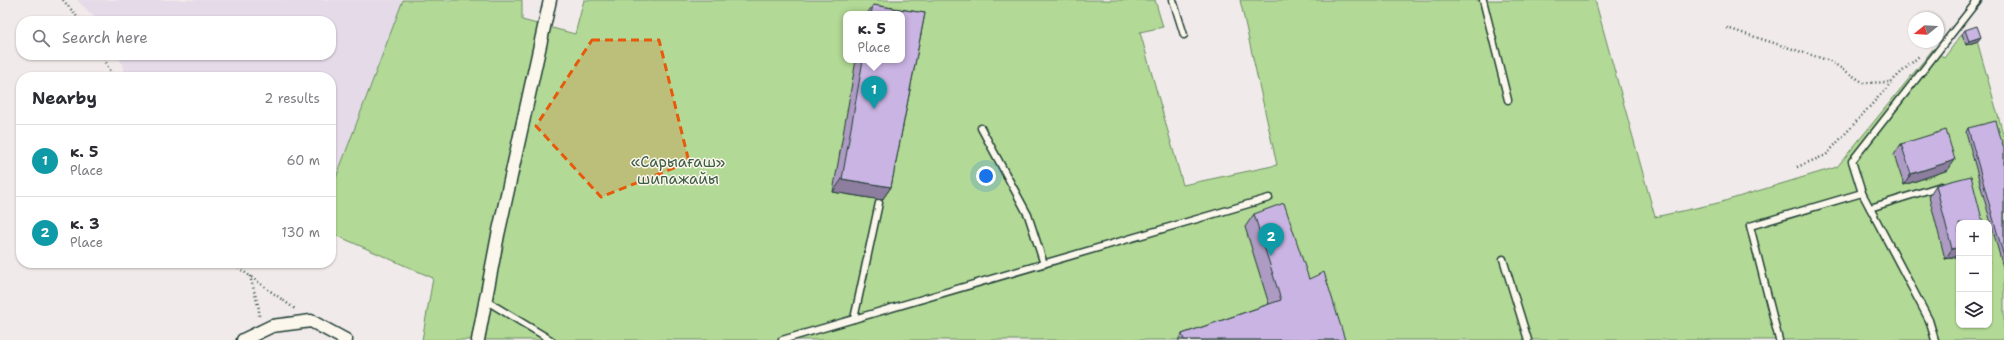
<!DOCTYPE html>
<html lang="en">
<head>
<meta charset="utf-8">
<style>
  body { margin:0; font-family:"Shantell Sans",sans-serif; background:#f7f7f7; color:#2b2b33 }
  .controls { position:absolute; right:12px; bottom:12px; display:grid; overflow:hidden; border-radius:8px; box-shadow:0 1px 3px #0004 }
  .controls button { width:36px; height:36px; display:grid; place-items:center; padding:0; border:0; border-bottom:1px solid #e1e1e2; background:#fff; color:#2b2b33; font:20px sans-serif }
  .compass { position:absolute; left:1908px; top:12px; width:36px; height:36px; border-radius:50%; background:#fff; box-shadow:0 1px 3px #0004; rotate:252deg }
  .you { position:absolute; left:986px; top:176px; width:14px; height:14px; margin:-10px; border:3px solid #fff; border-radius:50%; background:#1a73e8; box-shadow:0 0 0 6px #1a73e833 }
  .badge { display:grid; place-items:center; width:26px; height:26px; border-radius:50%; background:#7c3aed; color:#fff; font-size:13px; font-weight:700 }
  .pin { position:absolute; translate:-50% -33px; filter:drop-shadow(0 1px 2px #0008) }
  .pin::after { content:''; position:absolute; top:21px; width:14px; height:12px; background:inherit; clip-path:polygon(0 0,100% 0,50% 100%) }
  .popup { position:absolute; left:843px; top:11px; width:62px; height:52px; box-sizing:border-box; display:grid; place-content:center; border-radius:8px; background:#fff; filter:drop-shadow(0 1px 3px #0005); font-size:13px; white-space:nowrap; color:#7c7c81 }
  .popup b { font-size:15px; color:#2b2b33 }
  .popup::after { content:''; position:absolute; left:50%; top:100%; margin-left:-8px; border:8px solid transparent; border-top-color:#fff }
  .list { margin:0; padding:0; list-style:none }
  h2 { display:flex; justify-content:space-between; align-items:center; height:52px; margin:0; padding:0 16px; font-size:17px }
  h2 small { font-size:13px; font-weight:400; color:#7c7c81 }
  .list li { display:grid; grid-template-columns:26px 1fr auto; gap:12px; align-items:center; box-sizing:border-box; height:72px; padding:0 16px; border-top:1px solid #e1e1e2 }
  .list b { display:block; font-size:15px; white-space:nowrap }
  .list p { margin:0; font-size:13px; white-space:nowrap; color:#7c7c81 }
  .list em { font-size:13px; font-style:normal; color:#7c7c81 }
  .icon { flex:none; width:22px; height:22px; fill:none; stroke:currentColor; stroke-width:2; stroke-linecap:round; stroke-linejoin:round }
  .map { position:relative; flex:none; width:2004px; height:340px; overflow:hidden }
  .search { position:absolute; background:#fff; box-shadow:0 1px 3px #0004; left:16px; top:16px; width:320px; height:44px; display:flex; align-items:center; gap:10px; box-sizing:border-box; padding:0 14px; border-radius:16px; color:#7c7c81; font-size:15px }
  .panel { position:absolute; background:#fff; box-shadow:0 1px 3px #0004; left:16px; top:72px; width:320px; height:196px; border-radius:16px }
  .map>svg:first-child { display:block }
  .built { fill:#e5dae8 }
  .green { fill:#b2d995; stroke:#688b64; fill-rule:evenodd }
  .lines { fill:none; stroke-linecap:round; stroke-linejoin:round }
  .service-casing { stroke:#1f3d34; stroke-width:9 }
  .minor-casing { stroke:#1f3d34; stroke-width:15 }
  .path { stroke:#1f3d34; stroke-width:2.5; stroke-dasharray:1 3; stroke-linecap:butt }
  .service { stroke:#fbf7ec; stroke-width:6 }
  .minor { stroke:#fbf7ec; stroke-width:12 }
  .wall { fill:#ae9bc3; stroke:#1f3d34 }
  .shaded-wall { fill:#8d7e9f; stroke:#1f3d34 }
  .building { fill:#cab4e3; stroke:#1f3d34 }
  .marked { fill:#e8590c; fill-opacity:0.2; stroke:#e8590c; stroke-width:3; stroke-dasharray:8 5; stroke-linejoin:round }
  .labels { text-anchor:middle; stroke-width:3; stroke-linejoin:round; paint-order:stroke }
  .park-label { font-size:15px; fill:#3c5c47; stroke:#fbf7ec }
</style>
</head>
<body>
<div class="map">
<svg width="2004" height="340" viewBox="0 0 2004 340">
  <rect width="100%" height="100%" fill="#f1eaea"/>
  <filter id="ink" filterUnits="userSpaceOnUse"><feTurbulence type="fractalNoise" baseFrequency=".025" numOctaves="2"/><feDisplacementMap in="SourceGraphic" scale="8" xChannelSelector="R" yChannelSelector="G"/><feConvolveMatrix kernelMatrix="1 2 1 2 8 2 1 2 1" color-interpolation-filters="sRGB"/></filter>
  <g filter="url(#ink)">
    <path class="built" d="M77,0H403L331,191V77H127L118,55H331V21H98Z"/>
    <path class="green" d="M403,0H522V20L575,34L584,0H1155L1163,27L1140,32L1183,185L1277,165L1240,0H1595L1655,217L1718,203L1837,167L1934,48L1944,58L1962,34L1974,30L2004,137V340H422L433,278L331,233V191ZM846,14H902V60H846ZM1959,223H1989V325H1959Z"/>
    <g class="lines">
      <defs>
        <g id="service">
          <path d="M1173,0L1184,35"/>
          <path d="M1483,0L1508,100"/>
          <path d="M981,128L1028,215L1044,264"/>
          <path d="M1862,193L1929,320L1935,340"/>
          <path d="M1870,208L1941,186"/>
          <path d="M1503,259L1528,340"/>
          <path d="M485,300L551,340"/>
          <path d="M854,319L879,203"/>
          <path d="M782,340L1269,198"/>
          <path d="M1779,340L1750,226L1862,193L1852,161L1978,0"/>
        </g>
        <g id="minor">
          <path d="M243,340L272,326L311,321L346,340"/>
          <path d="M478,340L498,235L550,0"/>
        </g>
      </defs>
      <use href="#service" class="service-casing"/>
      <use href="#minor" class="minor-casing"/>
      <g class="path">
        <path d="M63,0L81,21"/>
        <path d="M1727,28L1830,61L1864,83L1891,82L1919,56"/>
        <path d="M103,55L112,77"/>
        <path d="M1797,167L1826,155L1891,83"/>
        <path d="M232,263L295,309"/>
        <path d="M250,276L259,309V318"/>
      </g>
      <use href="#service" class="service"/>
      <use href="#minor" class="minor"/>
    </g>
    <g class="wall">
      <path d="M873,5L925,13L891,187L882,200L833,192L856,60H902V14H867Z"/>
      <path d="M1965,30L1978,41L1966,45L1962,34Z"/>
      <path d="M1968,128L2004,149V271L1966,132Z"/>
      <path d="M1901,144L1948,170L1904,185L1894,155Z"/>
      <path d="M1936,185L1959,256L1945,259L1929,196Z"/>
      <path d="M1254,214L1309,279L1345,340H1178L1182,334L1269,304L1245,227Z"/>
    </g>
    <g class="shaded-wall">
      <path d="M1981,37L1978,41L1966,45L1969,41Z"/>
      <path d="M1955,160L1948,170L1904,185L1911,174Z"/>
      <path d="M842,179L891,187L882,200L833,192Z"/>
      <path d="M1959,247V256L1945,259L1952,249Z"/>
    </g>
    <g class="building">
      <path d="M873,5L925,13L891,187L842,179L863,60H902V14H871Z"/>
      <path d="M1977,26L1981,37L1969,41L1965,30Z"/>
      <path d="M1996,121L2004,149V257L1968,128Z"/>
      <path d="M1946,130L1955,160L1911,174L1901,144Z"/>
      <path d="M1971,176L1983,223H1959V247L1952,249L1936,185Z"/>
      <path d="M1284,203L1309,279L1324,272L1345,340H1184L1182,334L1281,300L1254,214Z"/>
    </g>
  </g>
  <path class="marked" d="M592,40H659L689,162L601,197L536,126Z"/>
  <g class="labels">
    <g class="park-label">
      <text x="678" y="167">«Сарыағаш»<tspan x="678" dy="17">шипажайы</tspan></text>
    </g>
  </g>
</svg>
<div class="controls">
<button>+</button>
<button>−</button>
<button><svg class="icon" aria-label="layers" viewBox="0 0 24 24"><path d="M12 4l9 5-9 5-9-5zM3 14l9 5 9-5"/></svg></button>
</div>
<svg class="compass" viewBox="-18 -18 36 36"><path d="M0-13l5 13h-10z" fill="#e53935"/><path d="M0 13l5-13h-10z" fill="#7c7c81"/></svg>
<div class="you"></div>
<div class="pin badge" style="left:874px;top:109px;background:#0f9aa8">1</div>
<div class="popup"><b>к. 5</b>Place</div>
<div class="pin badge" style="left:1271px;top:256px;background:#0f9aa8">2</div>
<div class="search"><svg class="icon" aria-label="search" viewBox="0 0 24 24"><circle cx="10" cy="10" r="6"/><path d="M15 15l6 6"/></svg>Search here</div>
<section class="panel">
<h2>Nearby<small>2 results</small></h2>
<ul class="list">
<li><span class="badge" style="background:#0f9aa8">1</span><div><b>к. 5</b><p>Place</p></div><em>60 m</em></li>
<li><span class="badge" style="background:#0f9aa8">2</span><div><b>к. 3</b><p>Place</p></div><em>130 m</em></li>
</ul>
</section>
</div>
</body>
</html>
